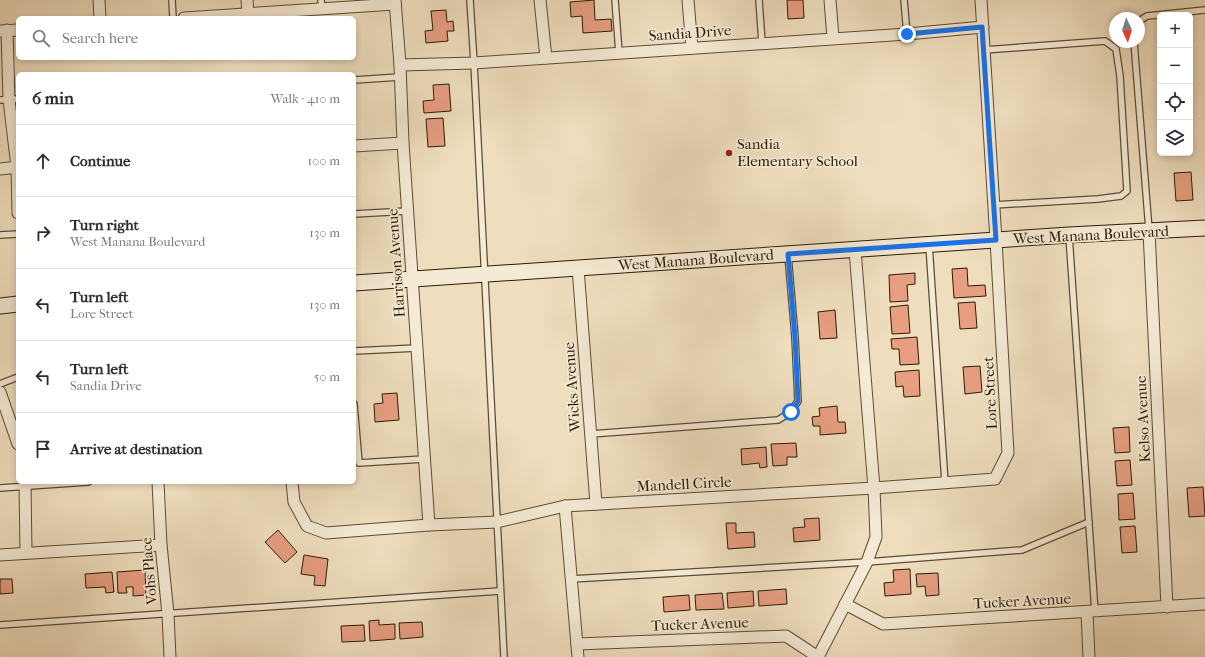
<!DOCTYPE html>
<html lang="en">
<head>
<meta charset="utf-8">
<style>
  body { margin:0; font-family:"IM FELL French Canon",serif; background:#f7f7f7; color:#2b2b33 }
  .controls { position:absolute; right:12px; top:12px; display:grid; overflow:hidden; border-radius:6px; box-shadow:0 2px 6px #0003 }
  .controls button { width:36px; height:36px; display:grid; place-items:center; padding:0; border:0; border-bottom:1px solid #e1e1e2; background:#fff; color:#2b2b33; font:20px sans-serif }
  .compass { position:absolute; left:1109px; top:12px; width:36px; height:36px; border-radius:50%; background:#fff; box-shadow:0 2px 6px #0003; rotate:176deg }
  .stop { position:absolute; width:12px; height:12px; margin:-9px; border:3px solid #1a73e8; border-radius:50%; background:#fff }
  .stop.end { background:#1a73e8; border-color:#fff; box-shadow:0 1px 4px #0008 }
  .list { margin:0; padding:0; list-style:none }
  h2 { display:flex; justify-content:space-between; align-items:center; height:52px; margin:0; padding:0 16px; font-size:17px }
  h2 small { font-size:13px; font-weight:400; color:#7c7c81 }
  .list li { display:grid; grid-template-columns:26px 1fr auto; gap:12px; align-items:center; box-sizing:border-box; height:72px; padding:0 16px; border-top:1px solid #e1e1e2 }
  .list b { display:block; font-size:15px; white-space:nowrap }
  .list p { margin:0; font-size:13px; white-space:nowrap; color:#7c7c81 }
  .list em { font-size:13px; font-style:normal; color:#7c7c81 }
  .icon { flex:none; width:22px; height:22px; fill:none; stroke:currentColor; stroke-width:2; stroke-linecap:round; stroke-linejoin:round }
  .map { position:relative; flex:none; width:1205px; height:657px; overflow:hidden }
  .search { position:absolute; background:#fff; box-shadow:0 2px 6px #0003; left:16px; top:16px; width:340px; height:44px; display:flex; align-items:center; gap:10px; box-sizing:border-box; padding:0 14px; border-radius:6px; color:#7c7c81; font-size:15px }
  .panel { position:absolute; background:#fff; box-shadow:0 2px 6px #0003; left:16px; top:72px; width:340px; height:412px; border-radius:6px }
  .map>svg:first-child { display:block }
  .building { fill:#e79e81; stroke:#2b1c05 }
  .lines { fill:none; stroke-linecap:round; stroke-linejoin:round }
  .lane-casing { stroke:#5c4c33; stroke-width:8 }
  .street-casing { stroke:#5c4c33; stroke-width:13 }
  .secondary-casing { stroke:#2b1c05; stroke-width:17 }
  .lane { stroke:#f5ead5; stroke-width:5.5 }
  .street { stroke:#f5ead5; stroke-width:11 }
  .secondary { stroke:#f5ead5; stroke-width:15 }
  .route { stroke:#1a73e8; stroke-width:5 }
  .poi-dot { fill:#8f2418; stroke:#f5ead5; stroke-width:1.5 }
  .labels { text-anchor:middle; stroke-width:3.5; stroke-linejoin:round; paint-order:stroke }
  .street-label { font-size:15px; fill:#2b1c05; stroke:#f5ead5 }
  .poi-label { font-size:15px; fill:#2b1c05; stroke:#f5ead5; text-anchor:start }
</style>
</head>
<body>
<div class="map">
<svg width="1205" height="657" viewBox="0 0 1205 657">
  <rect width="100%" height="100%" fill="#efdebe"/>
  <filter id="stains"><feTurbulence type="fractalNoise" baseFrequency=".005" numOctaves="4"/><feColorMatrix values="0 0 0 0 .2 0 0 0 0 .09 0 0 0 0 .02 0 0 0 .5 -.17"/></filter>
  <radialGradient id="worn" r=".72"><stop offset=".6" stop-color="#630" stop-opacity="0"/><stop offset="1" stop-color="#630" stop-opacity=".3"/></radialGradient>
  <g class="building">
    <path d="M594,0L595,20L611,19L612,31L583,33L582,16L571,17L570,2Z"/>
    <path d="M787,0H803L804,18L788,19Z"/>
    <path d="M446,10L447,22L453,21L454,31H447L448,41L426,43L425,31L433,30L431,11Z"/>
    <path d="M449,84L451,111L424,113L423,101L434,100L433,85Z"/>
    <path d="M443,118L445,146L428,147L426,119Z"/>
    <path d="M1191,172L1193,200L1176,201L1174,173Z"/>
    <path d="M967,268L968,286L985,285L986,296L954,298L952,269Z"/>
    <path d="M915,273V284L907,285L908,301L890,302L889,275Z"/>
    <path d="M975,302L977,328L960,329L958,303Z"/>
    <path d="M908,305L910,333L892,334L890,307Z"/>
    <path d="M835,310L837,338L820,339L818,312Z"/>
    <path d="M917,337L919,364L900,365L899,349H892L891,339Z"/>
    <path d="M980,366L982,392L965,394L963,367Z"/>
    <path d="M919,370L920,396L904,397L903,386L896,387L895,372Z"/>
    <path d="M397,393L399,420L375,422L374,404L383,403L382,394Z"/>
    <path d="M837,406L838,422H845L846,433L820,435V426H813L812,417L820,416L819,408Z"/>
    <path d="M1129,427L1130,452L1115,453L1113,428Z"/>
    <path d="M796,443L797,457H787V465L773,466L771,444Z"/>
    <path d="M766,447L767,467L760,468L759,463L742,465L741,449Z"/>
    <path d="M1130,460L1132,485L1117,486L1115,461Z"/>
    <path d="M1203,487L1205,516L1189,517L1187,488Z"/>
    <path d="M1133,493L1135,519L1119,520L1118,494Z"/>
    <path d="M819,518L820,540L794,542L793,528L805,527L804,519Z"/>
    <path d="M726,523H736V533L754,532L755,547L728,549Z"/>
    <path d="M1135,526L1137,552L1122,553L1120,527Z"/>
    <path d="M278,530L297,552L285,563L265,542Z"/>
    <path d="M304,555L328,559L325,586L314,585L315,576L301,574Z"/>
    <path d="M910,569L911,594L885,596L884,583L894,582L893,570Z"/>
    <path d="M145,570L146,595L133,596V587H126L127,593H118L117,572Z"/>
    <path d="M112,572L114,592L106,593L105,587L86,588L85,574Z"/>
    <path d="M938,573L939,595L926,596L925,586L917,587L916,574Z"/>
    <path d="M0,579H12L13,593L0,594Z"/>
    <path d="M786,589L787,604L759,606L758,591Z"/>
    <path d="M753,591L754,606L728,608L727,593Z"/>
    <path d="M722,593L724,609L696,610L695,595Z"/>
    <path d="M689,595L690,610L664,612L663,597Z"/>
    <path d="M379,620V625L395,624V639L370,641L369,621Z"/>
    <path d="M422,622L423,637L400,639L399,623Z"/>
    <path d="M364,625L365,641L342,642L341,626Z"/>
  </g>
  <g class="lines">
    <defs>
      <g id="lane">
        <path d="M172,0L173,18"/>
        <path d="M321,0L322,9"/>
        <path d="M470,0L474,63L504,657"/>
        <path d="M615,0L619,53"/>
        <path d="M759,0L762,43"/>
        <path d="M904,0L907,34"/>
        <path d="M1139,21L1147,16L1205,10"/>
        <path d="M1134,42L1149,230"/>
        <path d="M984,50L1105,41L1116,49L1120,76L1127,191L1121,196L1098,199L994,205"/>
        <path d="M354,80L400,77"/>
        <path d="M0,100L18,99"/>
        <path d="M354,214L408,211"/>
        <path d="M0,235L18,234"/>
        <path d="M1069,236L1095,612"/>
        <path d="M929,245L945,483"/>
        <path d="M354,351L417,348"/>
        <path d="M0,384L18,377"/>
        <path d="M354,404L359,463L424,459"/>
        <path d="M591,434L778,420L791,412L798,401L795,337L788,255"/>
        <path d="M0,488L88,482"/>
        <path d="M571,579L867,562L1022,550L1089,522"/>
        <path d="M0,625L500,591"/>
      </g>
      <g id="street">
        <path d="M99,0L100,18"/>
        <path d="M247,0L248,14"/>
        <path d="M395,0L400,65L403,143L429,525"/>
        <path d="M540,0L546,58"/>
        <path d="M688,0L692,48"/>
        <path d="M830,0L833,38"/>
        <path d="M184,18L395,4"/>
        <path d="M7,30L9,100L17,167L18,213"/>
        <path d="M1,31L18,30"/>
        <path d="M400,65L474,63L907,34L983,27"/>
        <path d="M354,146L403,143"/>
        <path d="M0,169L18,167"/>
        <path d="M1149,231L1167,607"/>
        <path d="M578,268L596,504"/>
        <path d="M0,392L18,444"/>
        <path d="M25,482L26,553"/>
        <path d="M158,482L161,545L168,614L170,657"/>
        <path d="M292,482L294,502L307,526L326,533L429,525L497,522L565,506L874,488L995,479L1008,453L996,240L981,0"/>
        <path d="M565,506L578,657"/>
        <path d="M0,555L161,545"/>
        <path d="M845,604L883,624L1205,604"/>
        <path d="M1087,612L1089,657"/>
        <path d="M577,644L786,636L818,657"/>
        <path d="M818,657L867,562L876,537L874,488L855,250"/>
      </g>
      <g id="secondary">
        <path d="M354,283L1069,235L1205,228"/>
        <path d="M0,306L18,304"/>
      </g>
    </defs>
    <use href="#lane" class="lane-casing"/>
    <use href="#street" class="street-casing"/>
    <use href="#secondary" class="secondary-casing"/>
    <use href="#lane" class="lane"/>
    <use href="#street" class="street"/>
    <use href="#secondary" class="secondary"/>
  </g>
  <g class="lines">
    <path class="route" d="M791,412L798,401L795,337L788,254L996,240L982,27L907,34"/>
  </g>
  <circle class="poi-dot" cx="729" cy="153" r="4"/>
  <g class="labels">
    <g class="street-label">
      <text transform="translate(690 33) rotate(-4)" y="5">Sandia Drive</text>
      <text transform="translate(1091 235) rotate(-3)" y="5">West Manana Boulevard</text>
      <text transform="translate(696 260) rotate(-4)" y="5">West Manana Boulevard</text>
      <text transform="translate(396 263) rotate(-94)" y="5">Harrison Avenue</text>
      <text transform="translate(572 387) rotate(-94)" y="5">Wicks Avenue</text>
      <text transform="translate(990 393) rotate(-93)" y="5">Lore Street</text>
      <text transform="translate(1143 419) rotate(-93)" y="5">Kelso Avenue</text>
      <text transform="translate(684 484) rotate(-3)" y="5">Mandell Circle</text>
      <text transform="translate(149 571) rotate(-95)" y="5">Vohs Place</text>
      <text transform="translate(1022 601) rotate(-3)" y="5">Tucker Avenue</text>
      <text transform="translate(700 624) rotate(-2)" y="5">Tucker Avenue</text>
    </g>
    <g class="poi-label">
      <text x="737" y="149">Sandia<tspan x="737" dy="17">Elementary School</tspan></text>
    </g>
  </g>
  <rect width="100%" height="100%" filter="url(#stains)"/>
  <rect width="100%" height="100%" fill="url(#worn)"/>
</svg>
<div class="controls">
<button>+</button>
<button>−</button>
<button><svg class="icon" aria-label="locate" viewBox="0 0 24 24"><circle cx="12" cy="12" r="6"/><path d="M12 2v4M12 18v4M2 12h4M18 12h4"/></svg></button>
<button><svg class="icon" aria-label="layers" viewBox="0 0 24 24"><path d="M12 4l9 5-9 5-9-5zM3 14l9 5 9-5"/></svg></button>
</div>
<svg class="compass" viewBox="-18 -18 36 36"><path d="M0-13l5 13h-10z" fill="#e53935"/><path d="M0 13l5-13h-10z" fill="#7c7c81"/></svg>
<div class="stop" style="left:791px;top:412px"></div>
<div class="stop end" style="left:907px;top:34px"></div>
<div class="search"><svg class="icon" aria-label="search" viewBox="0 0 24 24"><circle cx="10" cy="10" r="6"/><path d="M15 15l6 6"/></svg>Search here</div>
<section class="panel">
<h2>6 min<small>Walk · 410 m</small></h2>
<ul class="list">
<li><svg class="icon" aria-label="ahead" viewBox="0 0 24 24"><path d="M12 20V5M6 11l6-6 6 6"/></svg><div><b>Continue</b></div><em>100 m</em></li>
<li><svg class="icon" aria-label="right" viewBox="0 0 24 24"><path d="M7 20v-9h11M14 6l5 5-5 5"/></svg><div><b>Turn right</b><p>West Manana Boulevard</p></div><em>130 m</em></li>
<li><svg class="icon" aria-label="left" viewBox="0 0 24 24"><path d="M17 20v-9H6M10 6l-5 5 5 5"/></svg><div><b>Turn left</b><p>Lore Street</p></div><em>130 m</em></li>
<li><svg class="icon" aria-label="left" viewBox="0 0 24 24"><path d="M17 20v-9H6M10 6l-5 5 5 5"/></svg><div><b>Turn left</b><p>Sandia Drive</p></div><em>50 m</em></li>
<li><svg class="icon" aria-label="arrive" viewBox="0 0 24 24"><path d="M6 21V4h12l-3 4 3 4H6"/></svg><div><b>Arrive at destination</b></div></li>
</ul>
</section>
</div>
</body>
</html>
